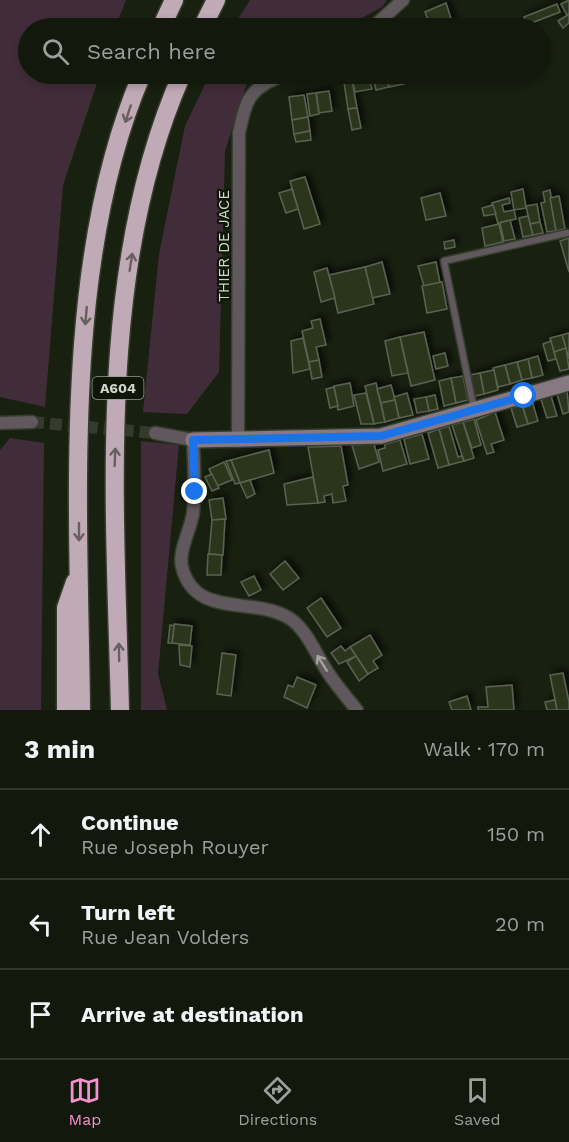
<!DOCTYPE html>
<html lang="en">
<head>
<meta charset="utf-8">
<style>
  body { margin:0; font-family:"Work Sans",sans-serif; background:#1f251a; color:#f1f3f6 }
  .stop { position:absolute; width:18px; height:18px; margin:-14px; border:4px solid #1a73e8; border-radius:50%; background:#fff }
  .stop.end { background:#1a73e8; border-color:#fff; box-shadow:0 2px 6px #0008 }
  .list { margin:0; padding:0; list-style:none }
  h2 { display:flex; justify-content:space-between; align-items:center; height:78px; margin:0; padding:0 24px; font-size:26px }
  h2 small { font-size:20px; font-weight:400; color:#9ca09d }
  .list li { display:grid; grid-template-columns:39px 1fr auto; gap:18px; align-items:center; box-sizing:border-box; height:90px; padding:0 24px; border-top:2px solid #31372d }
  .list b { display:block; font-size:22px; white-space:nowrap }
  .list p { margin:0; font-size:20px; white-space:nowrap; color:#9ca09d }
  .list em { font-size:20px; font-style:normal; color:#9ca09d }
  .icon { flex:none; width:33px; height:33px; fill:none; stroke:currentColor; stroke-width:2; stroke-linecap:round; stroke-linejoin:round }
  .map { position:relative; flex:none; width:569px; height:710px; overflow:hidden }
  .search { position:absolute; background:#12180c; box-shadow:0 3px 9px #0003; left:18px; right:18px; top:18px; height:66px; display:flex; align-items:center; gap:15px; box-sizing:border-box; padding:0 21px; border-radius:33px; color:#9ca09d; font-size:22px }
  .sheet { height:348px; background:#12180c }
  nav { display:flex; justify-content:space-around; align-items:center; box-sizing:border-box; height:84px; border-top:2px solid #31372d; background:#12180c; font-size:16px; color:#9ca09d }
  nav a { display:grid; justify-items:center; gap:3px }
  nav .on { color:#f690cf }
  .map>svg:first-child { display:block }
  .green { fill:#412d39 }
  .building { fill:#2b351f; stroke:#5a6351; stroke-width:1.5; filter:url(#shadow) }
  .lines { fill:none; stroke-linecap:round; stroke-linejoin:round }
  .street-tunnel { stroke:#343b2c; stroke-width:12; stroke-dasharray:12 6; stroke-linecap:butt }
  .lane-casing { stroke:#353d2e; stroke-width:9 }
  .street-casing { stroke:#353d2e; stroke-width:15 }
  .secondary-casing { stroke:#353d2e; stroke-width:18 }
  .highway-casing { stroke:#353d2e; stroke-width:21 }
  .lane { stroke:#60585c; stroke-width:6 }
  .street { stroke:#60585c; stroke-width:12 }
  .secondary { stroke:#877981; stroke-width:15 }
  .highway { stroke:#c0aab6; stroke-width:18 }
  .oneway { stroke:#68605f }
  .oneway2 { stroke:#a3a49f }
  .route { stroke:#1a73e8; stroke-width:8 }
  .labels { text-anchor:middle; stroke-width:4.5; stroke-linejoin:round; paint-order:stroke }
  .shield { fill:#0f1608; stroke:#969c90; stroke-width:1.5 }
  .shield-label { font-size:14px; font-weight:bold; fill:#d0d6cb }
  .street-label { font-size:15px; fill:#d0d6cb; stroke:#0f1608 }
</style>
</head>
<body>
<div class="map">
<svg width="569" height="710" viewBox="0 0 569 710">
  <defs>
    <filter id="shadow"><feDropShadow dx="4" dy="-4" stdDeviation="3" flood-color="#0009"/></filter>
  </defs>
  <rect width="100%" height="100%" fill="#182010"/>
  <g class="green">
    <path d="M0,0H126L115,28H28V74H100L63,185L45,407L0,397Z"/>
    <path d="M250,0H387L382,7L344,28H232Z"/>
    <path d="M210,74H263L247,83L225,151L219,372L187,414L143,412L159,254L185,126Z"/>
    <path d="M10,438L44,443L41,710H0V450Z"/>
    <path d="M141,441L179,445L158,674L167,710H141Z"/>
  </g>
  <g class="building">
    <path d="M569,0V14L567,15L561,4Z"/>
    <path d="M446,3L454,28H431L425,12Z"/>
    <path d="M557,4L560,12L534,22L535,25L528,28L524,17Z"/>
    <path d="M569,14V23L563,28L558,21Z"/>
    <path d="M351,74H368L372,89L355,92Z"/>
    <path d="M372,74H386L389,87L376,90Z"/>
    <path d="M386,74H402L404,84L389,87Z"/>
    <path d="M351,75L357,108L348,109L343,76Z"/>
    <path d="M329,91L332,111L319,113L316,93Z"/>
    <path d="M316,93L319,114L310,116L307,94Z"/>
    <path d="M304,95L308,117L292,120L289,97Z"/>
    <path d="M357,108L361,128L352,130L348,109Z"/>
    <path d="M308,117L310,131L294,134L292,120Z"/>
    <path d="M310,131L311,140L296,142L294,134Z"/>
    <path d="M305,177L320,224L304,229L290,181Z"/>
    <path d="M292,189L298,209L286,213L279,193Z"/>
    <path d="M523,189L526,208L514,210L511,192Z"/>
    <path d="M550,190L556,231L547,232L541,203L545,202L543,192Z"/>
    <path d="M440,193L446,216L426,220L421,198Z"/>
    <path d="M559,196L565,229L556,231L550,198Z"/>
    <path d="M509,198L510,203L502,205L504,212L514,210L516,219L498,223L492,203Z"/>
    <path d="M537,204L540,222L530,224L526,206Z"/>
    <path d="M493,205L496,214L484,216L482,208Z"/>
    <path d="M528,216L533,235L523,237L519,218Z"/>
    <path d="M510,220L515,239L504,241L500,223Z"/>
    <path d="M540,222L543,233L533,235L530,224Z"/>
    <path d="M499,224L503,242L485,246L482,228Z"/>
    <path d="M569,238V272L560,241Z"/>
    <path d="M454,240L455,247L445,249L444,242Z"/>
    <path d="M382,262L390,294L372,298L365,267Z"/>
    <path d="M436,262L440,283L424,286L418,266Z"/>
    <path d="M365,267L374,304L338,313L329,275Z"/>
    <path d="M327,268L335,298L321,302L314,272Z"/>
    <path d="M442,282L447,309L427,313L422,286Z"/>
    <path d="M320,319L326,345L316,347L319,360L309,362L302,331L313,328L311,321Z"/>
    <path d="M424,332L435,380L411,386L400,337Z"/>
    <path d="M569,333V359L562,335Z"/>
    <path d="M562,335L566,348L554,352L550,338Z"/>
    <path d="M400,337L408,373L392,376L385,341Z"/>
    <path d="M303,338L310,369L293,373L291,341Z"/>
    <path d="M551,341L556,359L548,361L543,344Z"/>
    <path d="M566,348L569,369L560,371L554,352Z"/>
    <path d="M445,353L448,366L436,369L433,356Z"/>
    <path d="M538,356L543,375L532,378L528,359Z"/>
    <path d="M528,359L532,378L522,380L517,362Z"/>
    <path d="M319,360L322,377L312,379L309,362Z"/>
    <path d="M517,362L522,380L510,384L505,365Z"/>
    <path d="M505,365L510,384L498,387L493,368Z"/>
    <path d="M494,370L498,390L484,394L480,373Z"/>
    <path d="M480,373L484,394L475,396L470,375Z"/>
    <path d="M463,376L468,400L456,403L451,378Z"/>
    <path d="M451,378L456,403L444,406L439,381Z"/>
    <path d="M350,383L354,406L338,410L334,386Z"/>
    <path d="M376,383L385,422L374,424L365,386Z"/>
    <path d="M391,385L395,400L381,403L377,389Z"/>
    <path d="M334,387L338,406L330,408L326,389Z"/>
    <path d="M567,391L569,412L563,414L557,394Z"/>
    <path d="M366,393L374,424H361L354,395Z"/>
    <path d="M407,393L413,415L399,418L394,397Z"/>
    <path d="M435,395L438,409L429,411L426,397Z"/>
    <path d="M551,396L557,416L547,418L541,399Z"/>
    <path d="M426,397L429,411L417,413L414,399Z"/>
    <path d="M395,400L399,418L385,422L381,403Z"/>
    <path d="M532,401L538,421L528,424L522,405Z"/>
    <path d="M522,405L528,424L517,427L511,408Z"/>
    <path d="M495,412L504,440L491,444L494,452L487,454L476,420Z"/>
    <path d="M474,419L481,445L472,448L463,422Z"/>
    <path d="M463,422L474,458L464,461L452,425Z"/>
    <path d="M449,426L458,457L462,456L464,461L449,465L439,429Z"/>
    <path d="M439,429L449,465L438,468L428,433Z"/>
    <path d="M422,434L429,459L410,464L404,439Z"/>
    <path d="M400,440L407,464L383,471L378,450L385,448V444Z"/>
    <path d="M374,444L379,462L359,469L352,445Z"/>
    <path d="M341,446L348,485L343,486L346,501L333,503L332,494L324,496L325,502L318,503L308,447Z"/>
    <path d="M269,450L274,473L240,483L231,460Z"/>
    <path d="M231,460L240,483L235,484L226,461Z"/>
    <path d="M224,462L232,480L217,486L209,469Z"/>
    <path d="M212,474L219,488L212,491L205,477Z"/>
    <path d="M313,477L318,503L287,505L284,484Z"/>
    <path d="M250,480L255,494L247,498L240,483Z"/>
    <path d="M223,498L226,519L212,520L209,500Z"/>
    <path d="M225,519L223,555L209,554L212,520Z"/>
    <path d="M208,554L222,555L221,575H207Z"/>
    <path d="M285,561L299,578L283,590L270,574Z"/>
    <path d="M254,576L261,590L249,596L241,582Z"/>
    <path d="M321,598L341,628L327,637L307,608Z"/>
    <path d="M174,624L192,626L190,645L172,643Z"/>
    <path d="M170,625L174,626L172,643H168Z"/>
    <path d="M370,635L382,655L373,661L378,668L368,674L350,647Z"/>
    <path d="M179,645L192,646L190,667L180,665Z"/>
    <path d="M341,646L345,651L350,647L356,656L339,664L331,653Z"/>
    <path d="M222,653L236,655L231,696L217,694Z"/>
    <path d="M356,656L368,674L359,681L347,662Z"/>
    <path d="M563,673L569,702V710H557L550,675Z"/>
    <path d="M297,677L316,685L307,708L284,697L288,685L293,687Z"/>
    <path d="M512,685L514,710H478V707H488L486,687Z"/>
    <path d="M467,696L471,710H452L449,702Z"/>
    <path d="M555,700L557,710H547L545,702Z"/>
  </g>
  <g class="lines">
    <path class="street-tunnel" d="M32,422L155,433"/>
    <defs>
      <path id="lane" d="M474,409L444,261L567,233"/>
      <g id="street">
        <path d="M372,28L403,0"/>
        <path d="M0,423L32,422"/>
        <path d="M155,433L193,440C194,465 196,489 193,513C191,529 178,551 182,567C195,619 253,596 289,618C307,629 317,657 329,674C337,686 347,698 357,710"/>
        <path d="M238,441L239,133C247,95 250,89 286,74"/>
      </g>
      <path id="secondary" d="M193,440L381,436L569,383"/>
      <g id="highway">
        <path d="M161,28L174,0"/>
        <path d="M202,28L216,0"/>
        <path d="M66,710V608L75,582"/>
        <path d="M81,710C79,509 61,262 142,74"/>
        <path d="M120,710C115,502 96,268 182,74"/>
      </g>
    </defs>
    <use href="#lane" class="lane-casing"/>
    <use href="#street" class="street-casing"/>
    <use href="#secondary" class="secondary-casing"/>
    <use href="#highway" class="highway-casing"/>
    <use href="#lane" class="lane"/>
    <use href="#street" class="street"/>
    <use href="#secondary" class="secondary"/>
    <use href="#highway" class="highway"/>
  </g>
  <defs><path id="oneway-shaft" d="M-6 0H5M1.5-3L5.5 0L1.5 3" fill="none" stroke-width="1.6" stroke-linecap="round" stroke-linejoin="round" transform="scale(1.5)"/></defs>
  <g class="oneway">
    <use href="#oneway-shaft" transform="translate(128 114) rotate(108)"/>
    <use href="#oneway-shaft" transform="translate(131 262) rotate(-81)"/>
    <use href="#oneway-shaft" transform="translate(86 316) rotate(95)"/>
    <use href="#oneway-shaft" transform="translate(115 457) rotate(-88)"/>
    <use href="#oneway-shaft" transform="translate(79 532) rotate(90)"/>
    <use href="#oneway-shaft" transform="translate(119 652) rotate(-91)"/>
  </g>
  <use class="oneway2" href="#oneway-shaft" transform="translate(322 663) rotate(-122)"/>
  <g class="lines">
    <path class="route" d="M195,492L193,440L381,436L524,396"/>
  </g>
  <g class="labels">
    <rect class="shield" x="92.5" y="377" width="51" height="22" rx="4.5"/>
    <g class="shield-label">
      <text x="118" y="393">A604</text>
    </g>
    <g class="street-label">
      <text transform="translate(224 246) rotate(-90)" y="5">THIER DE JACE</text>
    </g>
  </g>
</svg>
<div class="stop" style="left:524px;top:396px"></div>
<div class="stop end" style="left:195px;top:492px"></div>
<div class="search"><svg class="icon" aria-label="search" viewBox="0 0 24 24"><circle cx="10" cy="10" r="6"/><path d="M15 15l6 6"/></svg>Search here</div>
</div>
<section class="sheet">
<h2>3 min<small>Walk · 170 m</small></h2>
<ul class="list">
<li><svg class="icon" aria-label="ahead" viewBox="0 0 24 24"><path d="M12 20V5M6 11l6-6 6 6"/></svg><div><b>Continue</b><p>Rue Joseph Rouyer</p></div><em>150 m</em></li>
<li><svg class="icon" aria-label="left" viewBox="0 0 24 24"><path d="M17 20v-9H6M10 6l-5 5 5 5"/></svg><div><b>Turn left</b><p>Rue Jean Volders</p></div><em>20 m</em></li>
<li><svg class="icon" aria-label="arrive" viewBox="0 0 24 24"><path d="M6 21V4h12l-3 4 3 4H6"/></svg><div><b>Arrive at destination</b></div></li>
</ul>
</section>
<nav>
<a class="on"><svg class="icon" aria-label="map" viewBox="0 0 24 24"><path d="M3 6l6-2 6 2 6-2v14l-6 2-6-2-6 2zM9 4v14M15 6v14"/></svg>Map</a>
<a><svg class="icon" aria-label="directions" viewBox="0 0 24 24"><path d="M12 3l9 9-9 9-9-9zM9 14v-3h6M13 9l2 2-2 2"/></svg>Directions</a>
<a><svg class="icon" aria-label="saved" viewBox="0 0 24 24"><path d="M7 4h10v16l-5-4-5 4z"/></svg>Saved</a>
</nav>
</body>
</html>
